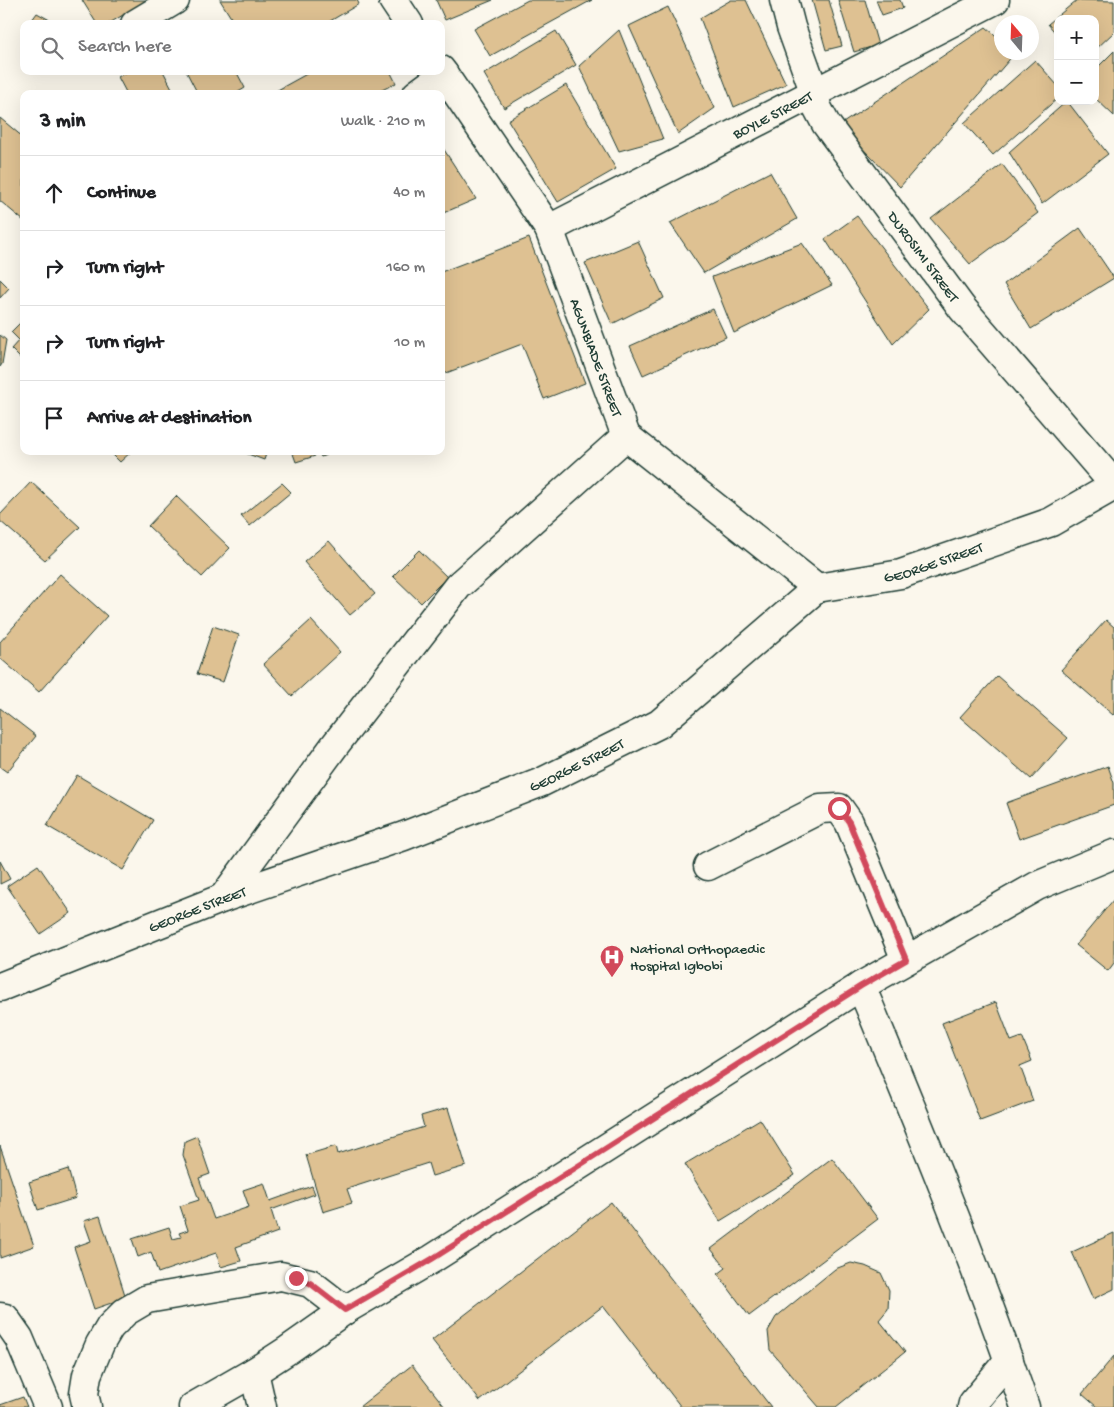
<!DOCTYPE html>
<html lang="en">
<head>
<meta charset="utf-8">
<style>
  body { margin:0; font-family:"Gochi Hand",sans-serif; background:#f2f2f2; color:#202124 }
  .controls { position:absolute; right:15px; top:15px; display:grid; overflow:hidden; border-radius:10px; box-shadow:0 5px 20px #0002 }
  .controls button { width:45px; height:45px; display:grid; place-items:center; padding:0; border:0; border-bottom:1px solid #e0e0e0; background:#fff; color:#202124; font:25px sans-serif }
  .compass { position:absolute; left:994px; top:15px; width:45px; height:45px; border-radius:50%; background:#fff; box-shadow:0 5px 20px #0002; rotate:341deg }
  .stop { position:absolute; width:15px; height:15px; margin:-11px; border:4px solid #d1495b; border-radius:50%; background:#fff }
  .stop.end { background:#d1495b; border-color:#fff; box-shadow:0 1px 5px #0008 }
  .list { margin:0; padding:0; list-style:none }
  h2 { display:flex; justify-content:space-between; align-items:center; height:65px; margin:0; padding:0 20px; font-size:21px }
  h2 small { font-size:16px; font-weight:400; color:#757577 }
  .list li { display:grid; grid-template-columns:32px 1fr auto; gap:15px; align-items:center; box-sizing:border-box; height:75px; padding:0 20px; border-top:1px solid #e0e0e0 }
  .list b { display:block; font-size:19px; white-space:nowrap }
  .list em { font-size:16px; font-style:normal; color:#757577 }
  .icon { flex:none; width:28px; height:28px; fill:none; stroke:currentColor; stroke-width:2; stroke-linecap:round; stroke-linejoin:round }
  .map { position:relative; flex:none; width:1114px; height:1407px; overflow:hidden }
  .search { position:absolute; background:#fff; box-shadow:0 5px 20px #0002; left:20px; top:20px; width:425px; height:55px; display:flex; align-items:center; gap:12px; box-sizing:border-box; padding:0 18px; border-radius:10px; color:#757577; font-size:19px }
  .panel { position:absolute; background:#fff; box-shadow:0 5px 20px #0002; left:20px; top:90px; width:425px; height:365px; border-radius:10px }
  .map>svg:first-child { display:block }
  .building { fill:#dec192; stroke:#1f3d34 }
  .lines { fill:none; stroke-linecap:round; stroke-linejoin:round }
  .minor-casing { stroke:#1f3d34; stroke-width:31 }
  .minor { stroke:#fbf7ec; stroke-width:28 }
  .route { stroke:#d1495b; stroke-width:6 }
  .labels { text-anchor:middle; stroke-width:4.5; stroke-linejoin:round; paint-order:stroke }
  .street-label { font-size:15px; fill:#1f3d34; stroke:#fbf7ec }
  .poi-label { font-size:15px; fill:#1f3d34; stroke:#fbf7ec; text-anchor:start }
</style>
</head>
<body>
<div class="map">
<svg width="1114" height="1407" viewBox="0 0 1114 1407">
  <rect width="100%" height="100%" fill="#fbf7ec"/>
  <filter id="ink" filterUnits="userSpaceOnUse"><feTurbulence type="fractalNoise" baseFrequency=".02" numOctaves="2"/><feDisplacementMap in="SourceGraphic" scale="10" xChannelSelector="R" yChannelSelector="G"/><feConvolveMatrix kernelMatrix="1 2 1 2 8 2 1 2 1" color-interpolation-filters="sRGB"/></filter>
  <g filter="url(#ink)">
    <g class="building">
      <path d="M82,0H148L108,24H97Z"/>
      <path d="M220,0H357L359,4L325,24H235Z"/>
      <path d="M436,0H493L445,20Z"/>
      <path d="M528,0H592L490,56L474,29Z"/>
      <path d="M731,0H746L786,84L734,107L700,18Z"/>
      <path d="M812,0H829L842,46L826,50Z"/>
      <path d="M838,0H865L878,45L854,52Z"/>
      <path d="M876,0H900L903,8L882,15Z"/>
      <path d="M1077,0L1114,1V32L1095,50V19H1058V36L1048,24Z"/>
      <path d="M668,7L715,108L678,134L629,26Z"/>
      <path d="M37,13L57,24H29Z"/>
      <path d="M986,27L1002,41V52L1015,53L900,187L840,125Z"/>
      <path d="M619,30L663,139L619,151L579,66Z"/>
      <path d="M556,31L576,65L504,108L484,74Z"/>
      <path d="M1114,51V116L1095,98V70Z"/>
      <path d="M1035,60L1058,86V98L993,155L964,123Z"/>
      <path d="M129,71H163L175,94H127L118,77Z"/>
      <path d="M186,71H236L245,88L235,94H198Z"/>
      <path d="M312,71H390L396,83L374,94H275L274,92Z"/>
      <path d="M566,85L616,169L558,202L508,120Z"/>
      <path d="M1067,101L1108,154L1042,204L1009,152Z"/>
      <path d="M0,118L24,138V221L0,201Z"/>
      <path d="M441,145L476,199L441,214Z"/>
      <path d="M1002,164L1038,213L970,264L931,219Z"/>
      <path d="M770,172L797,219L704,273L670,223Z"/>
      <path d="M857,216L929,309L893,344L825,239Z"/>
      <path d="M1080,228L1114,278L1031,329L1004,284Z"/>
      <path d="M529,238L585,383L544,399L522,344L441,375V272Z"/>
      <path d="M638,241L664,298L612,324L585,263Z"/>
      <path d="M802,243L832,285L734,333L712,277Z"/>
      <path d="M0,279L9,288L0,298Z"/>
      <path d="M713,309L726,337L643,375L630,346Z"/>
      <path d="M24,319V362L11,349L19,340L11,332Z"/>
      <path d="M0,335L6,340L2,364L0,367Z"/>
      <path d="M109,451H132L120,462Z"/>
      <path d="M240,451H267L264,460Z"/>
      <path d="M292,451H313L315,456L296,462Z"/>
      <path d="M318,451H336L321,457Z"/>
      <path d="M31,482L80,527L45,560L0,521V515Z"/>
      <path d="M282,483L291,492L250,526L241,516Z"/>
      <path d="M176,496L230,548L202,577L148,526Z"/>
      <path d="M329,541L375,594L350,615L304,562Z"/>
      <path d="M419,550L447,577L421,603L393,576Z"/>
      <path d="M60,574L107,616L39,692L0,658V642Z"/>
      <path d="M311,620L340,652L292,696L263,664Z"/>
      <path d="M1106,620L1114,627V714L1113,715L1061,670Z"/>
      <path d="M213,626L239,635L223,682L197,674Z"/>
      <path d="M997,676L1068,738L1031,779L960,717Z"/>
      <path d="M0,708L36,736L7,772L0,767Z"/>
      <path d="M1108,766L1114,783V805L1019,839L1006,803Z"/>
      <path d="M77,775L153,820L123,870L47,826Z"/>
      <path d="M0,861L10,879L0,884Z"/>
      <path d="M38,865L71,913L40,934L7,886Z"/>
      <path d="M1114,899V963L1108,971L1076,945Z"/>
      <path d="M996,1002L1011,1041L1022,1037L1032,1061L1020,1066L1033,1101L980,1121L942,1023Z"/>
      <path d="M448,1108L466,1166L432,1176L428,1163L347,1189L352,1203L323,1212L306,1155L336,1146L338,1154L424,1127L421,1116Z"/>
      <path d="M760,1119L795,1175L720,1221L685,1164Z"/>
      <path d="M197,1136L210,1174L199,1178L214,1219L249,1207L243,1190L264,1183L270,1201L312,1186L315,1194L271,1210L278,1232L236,1247L241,1261L221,1267L216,1253L158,1273L151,1252L138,1257L132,1239L169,1227L173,1239L181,1237L179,1233L188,1230L180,1206L199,1200L183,1155L185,1141Z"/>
      <path d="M0,1146L34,1246L0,1258Z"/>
      <path d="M832,1158L878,1219L749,1316L718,1274L726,1268L711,1249Z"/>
      <path d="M68,1169L76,1198L38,1210L29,1182Z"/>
      <path d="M611,1202L771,1407H681L603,1306L480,1401L432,1340Z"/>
      <path d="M100,1216L126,1298L94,1309L74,1247L91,1241L84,1221Z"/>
      <path d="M1114,1233V1289L1093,1299L1072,1252Z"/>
      <path d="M851,1263L865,1266L881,1273L889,1290L888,1309L879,1320L905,1352L836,1407H819L770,1350L768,1331L776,1317L835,1269Z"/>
      <path d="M1114,1356V1407H1097L1082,1394Z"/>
      <path d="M412,1365L445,1407H359Z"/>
      <path d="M23,1397L27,1407H0V1405Z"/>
    </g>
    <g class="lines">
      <defs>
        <g id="minor">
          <path d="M393,0L409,24"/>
          <path id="s1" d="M784,0L791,27L814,91L817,107L826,124L962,308L1114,484"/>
          <path d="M135,24L175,0"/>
          <path id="s2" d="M441,70L549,229L626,436L817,588"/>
          <path d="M417,94L444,74"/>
          <path id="s3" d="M549,229L995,0"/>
          <path d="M708,866L820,809L839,808L849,822L906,960"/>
          <path d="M223,898L335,745L458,586L626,436"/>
          <path d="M861,986C919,1125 976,1264 1025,1407"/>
          <path id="s4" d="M0,987L223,898L404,836L542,782L659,724L817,588L901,574L1051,522L1114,486"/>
          <path d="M0,1317L5,1318L19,1338L48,1407"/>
          <path d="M87,1407L84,1394L87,1375L100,1344L110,1327L125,1312L147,1299L281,1276L310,1283L345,1310"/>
          <path d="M193,1407L254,1372"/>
          <path d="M262,1407L254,1372L288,1350L345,1310L432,1259L861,986L1037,886L1114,854"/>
          <path d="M972,1407L973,1403L1009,1360"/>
        </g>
      </defs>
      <use href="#minor" class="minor-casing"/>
      <use href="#minor" class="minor"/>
    </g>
  </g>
  <g class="lines" filter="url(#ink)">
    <path class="route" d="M296,1278L310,1283L345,1310L432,1259L861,986L906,960L849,822L839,808"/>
  </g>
  <defs>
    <symbol id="hospital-pin" viewBox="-11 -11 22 30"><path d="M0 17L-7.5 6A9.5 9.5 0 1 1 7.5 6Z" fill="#d1495b" stroke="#fbf7ec"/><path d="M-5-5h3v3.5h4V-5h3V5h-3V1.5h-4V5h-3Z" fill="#fff"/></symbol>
  </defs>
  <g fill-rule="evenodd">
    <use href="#hospital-pin" x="598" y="943" width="28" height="38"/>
  </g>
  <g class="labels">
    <g class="street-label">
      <text dy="5" stroke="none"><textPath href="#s3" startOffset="251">BOYLE STREET</textPath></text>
      <text dy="5" stroke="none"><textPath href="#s1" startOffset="296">DUROSIMI STREET</textPath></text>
      <text dy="5" stroke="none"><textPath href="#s2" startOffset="329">AGUNBIADE STREET</textPath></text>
      <text dy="5" stroke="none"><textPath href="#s4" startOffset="1038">GEORGE STREET</textPath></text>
      <text dy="5" stroke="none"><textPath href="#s4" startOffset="618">GEORGE STREET</textPath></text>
      <text dy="5" stroke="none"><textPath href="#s4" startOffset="212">GEORGE STREET</textPath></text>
    </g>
    <g class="poi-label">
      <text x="630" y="953">National Orthopaedic<tspan x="630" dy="17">Hospital Igbobi</tspan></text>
    </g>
  </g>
</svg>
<div class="controls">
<button>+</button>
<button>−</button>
</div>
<svg class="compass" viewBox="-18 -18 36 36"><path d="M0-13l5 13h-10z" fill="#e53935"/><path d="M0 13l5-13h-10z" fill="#757577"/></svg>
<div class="stop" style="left:839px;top:808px"></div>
<div class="stop end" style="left:296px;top:1278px"></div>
<div class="search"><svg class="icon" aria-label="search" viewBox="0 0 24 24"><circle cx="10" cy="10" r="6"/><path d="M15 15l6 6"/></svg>Search here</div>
<section class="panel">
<h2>3 min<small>Walk · 210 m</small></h2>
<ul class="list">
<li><svg class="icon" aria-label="ahead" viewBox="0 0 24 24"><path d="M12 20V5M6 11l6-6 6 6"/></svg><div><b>Continue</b></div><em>40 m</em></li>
<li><svg class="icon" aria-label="right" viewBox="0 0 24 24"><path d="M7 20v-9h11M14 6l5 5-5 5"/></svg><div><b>Turn right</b></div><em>160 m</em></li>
<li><svg class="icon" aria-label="right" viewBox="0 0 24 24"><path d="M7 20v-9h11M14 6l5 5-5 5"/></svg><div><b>Turn right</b></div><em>10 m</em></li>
<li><svg class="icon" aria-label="arrive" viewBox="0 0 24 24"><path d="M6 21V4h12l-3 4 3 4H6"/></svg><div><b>Arrive at destination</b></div></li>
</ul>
</section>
</div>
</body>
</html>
